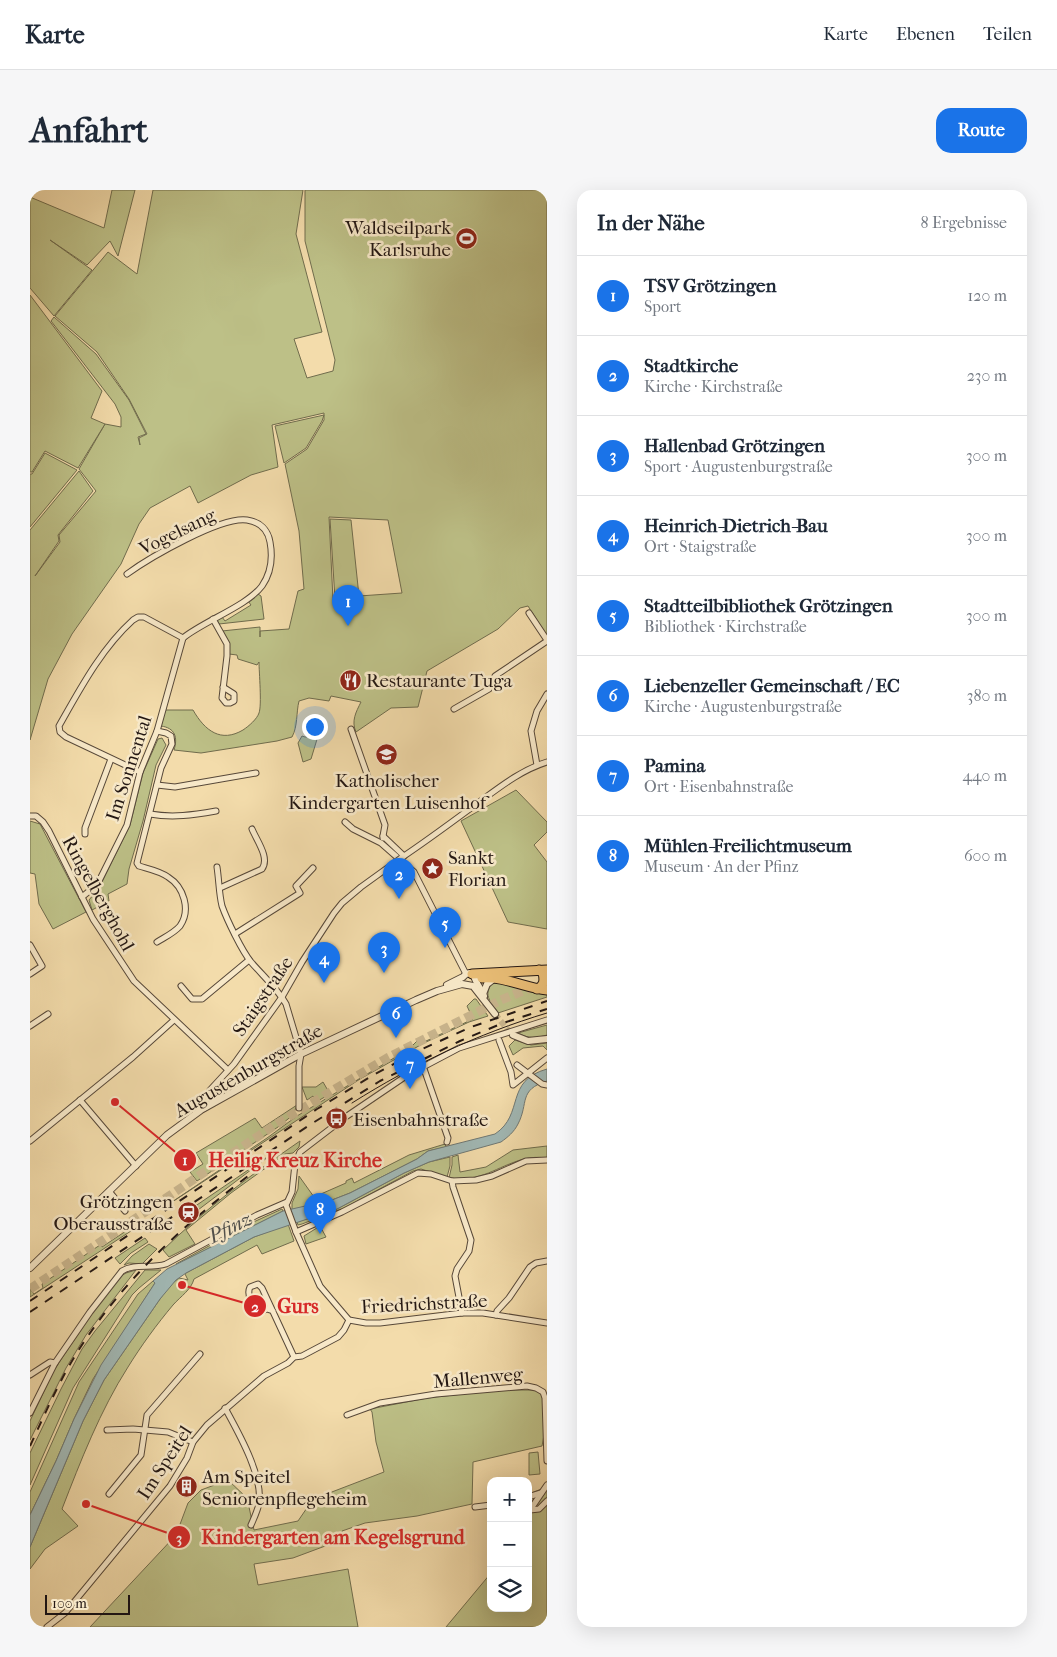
<!DOCTYPE html>
<html lang="de">
<head>
<meta charset="utf-8">
<style>
  body { margin:0; font-family:"IM FELL French Canon",serif; background:#f6f6f7; color:#1f2937 }
  .controls { position:absolute; right:15px; bottom:15px; display:grid; overflow:hidden; border-radius:10px; box-shadow:0 5px 20px #0002 }
  .controls button { width:45px; height:45px; display:grid; place-items:center; padding:0; border:0; border-bottom:1px solid #e0e1e3; background:#fff; color:#1f2937; font:25px sans-serif }
  .scale { position:absolute; left:15px; bottom:12px; width:85px; box-sizing:border-box; padding-left:5px; border:2px solid #231713; border-top:0; font-size:14px; line-height:18px; white-space:nowrap; color:#231713; -webkit-text-stroke:4px #f7e8c8; paint-order:stroke }
  .you { position:absolute; left:284px; top:536px; width:18px; height:18px; margin:-12px; border:4px solid #fff; border-radius:50%; background:#1a73e8; box-shadow:0 0 0 8px #1a73e833 }
  .badge { display:grid; place-items:center; width:32px; height:32px; border-radius:50%; background:#1a73e8; color:#fff; font-size:16px; font-weight:700 }
  .pin { position:absolute; translate:-50% -41px; filter:drop-shadow(0 1px 2px #0008) }
  .pin::after { content:''; position:absolute; top:26px; width:18px; height:15px; background:inherit; clip-path:polygon(0 0,100% 0,50% 100%) }
  .list { margin:0; padding:0; list-style:none }
  h2 { display:flex; justify-content:space-between; align-items:center; height:65px; margin:0; padding:0 20px; font-size:21px }
  h2 small { font-size:16px; font-weight:400; color:#747a83 }
  .list li { display:grid; grid-template-columns:32px 1fr auto; gap:15px; align-items:center; box-sizing:border-box; height:80px; padding:0 20px; border-top:1px solid #e0e1e3 }
  .list b { display:block; font-size:19px; white-space:nowrap }
  .list p { margin:0; font-size:16px; white-space:nowrap; color:#747a83 }
  .list em { font-size:16px; font-style:normal; color:#747a83 }
  .icon { flex:none; width:28px; height:28px; fill:none; stroke:currentColor; stroke-width:2; stroke-linecap:round; stroke-linejoin:round }
  .map { position:relative; flex:none; width:517px; height:1437px; overflow:hidden; border-radius:15px }
  header { display:flex; align-items:center; gap:30px; box-sizing:border-box; height:70px; padding:0 25px; background:#fff; border-bottom:1px solid #e0e1e3 }
  header strong { font-size:24px }
  nav { display:flex; gap:28px; margin-inline-start:auto; font-size:18px }
  .intro { display:flex; align-items:center; justify-content:space-between; box-sizing:border-box; height:120px; padding:0 30px }
  h1 { margin:0; font-size:35px }
  .button { padding:12px 22px; border-radius:15px; background:#1a73e8; color:#fff; font-size:18px; font-weight:700 }
  main { display:flex; gap:30px; padding:0 30px }
  aside { flex:1; background:#fff; border-radius:15px; box-shadow:0 5px 20px #0002 }
  .map>svg:first-child { display:block }
  .green { fill:#bdc087; stroke:#706c4d; fill-rule:evenodd }
  .water { fill:#a1b8b5; stroke:#6f7874 }
  .lines { fill:none; stroke-linecap:round; stroke-linejoin:round }
  .tertiary-tunnel { stroke:#c9b58d; stroke-width:6; stroke-dasharray:6 3; stroke-linecap:butt }
  .trunk-tunnel { stroke:#c9b58d; stroke-width:9; stroke-dasharray:9 4.5; stroke-linecap:butt }
  .minor-casing { stroke:#574839; stroke-width:7 }
  .tertiary-casing { stroke:#574839; stroke-width:8 }
  .trunk-casing { stroke:#231713; stroke-width:11 }
  .minor { stroke:#f7e8c8; stroke-width:5 }
  .tertiary { stroke:#f7e8c8; stroke-width:6 }
  .trunk { stroke:#eabe76; stroke-width:9 }
  .tram { stroke:#231713; stroke-width:1 }
  .rail { stroke:#231713; stroke-width:2; stroke-dasharray:9 9; stroke-linecap:butt }
  .minor-bridge-casing { stroke:#574839; stroke-width:7; stroke-linecap:butt }
  .minor-bridge { stroke:#f7e8c8; stroke-width:5 }
  .labels { text-anchor:middle; stroke-width:5; stroke-linejoin:round; paint-order:stroke }
  .poi-label { font-size:19px; fill:#231713; stroke:#f7e8c8; text-anchor:start }
  .street-label { font-size:19px; fill:#231713; stroke:#f7e8c8 }
  .water-label { font-size:20px; font-style:italic; fill:#4f4f4c; stroke:#f7e8c8 }
  .leader { fill:none; stroke:#d62828; stroke-width:2 }
  .callout-dot { fill:#d62828; stroke:#f7e8c8; stroke-width:2 }
  .mark-label { font-size:15px; text-anchor:middle; font-weight:bold; fill:#fff }
  .callout-label { font-size:20px; text-anchor:middle; font-weight:bold; fill:#d62828; stroke:#f7e8c8; stroke-width:5; stroke-linejoin:round; paint-order:stroke }
</style>
</head>
<body>
<header>
<strong>Karte</strong>
<nav><a>Karte</a><a>Ebenen</a><a>Teilen</a></nav>
</header>
<div class="intro"><h1>Anfahrt</h1><a class="button">Route</a></div>
<main>
<div class="map">
<svg width="517" height="1437" viewBox="0 0 517 1437">
  <rect width="100%" height="100%" fill="#f3dcab"/>
  <filter id="stains"><feTurbulence type="fractalNoise" baseFrequency=".004" numOctaves="4"/><feColorMatrix values="0 0 0 0 .2 0 0 0 0 .09 0 0 0 0 .02 0 0 0 .5 -.17"/></filter>
  <radialGradient id="worn" r=".72"><stop offset=".6" stop-color="#630" stop-opacity="0"/><stop offset="1" stop-color="#630" stop-opacity=".3"/></radialGradient>
  <g class="green">
    <path d="M82,0H105L88,66L80,51L57,75L20,50L62,80L24,126L0,98V7L74,38Z"/>
    <path d="M123,0H273L266,44L292,142L264,149L277,188L303,181L305,170L275,51V0H517V446L498,416L490,418L468,439L397,481L388,517L361,518L326,542C321,531 326,522 331,512L301,506L299,511L279,508L269,511C266,523 268,536 262,547L247,551L171,563L144,560C148,547 145,538 131,536L135,520H163C175,541 191,553 213,540C219,536 227,529 229,523C232,515 229,482 229,472L227,475L224,474L208,469L207,465L199,464L192,441L230,437V447V441L259,439L268,401L274,399L269,341L255,274L277,259L294,230V223L242,235L248,277L221,285L168,313L160,296L120,318L109,334L91,374L42,444L18,489L0,550V340L49,281L63,301L28,345L29,351L5,386L30,352L29,345L66,301L49,279L75,234L91,237V227L85,214L21,131L24,127L66,164L99,210L116,244L108,247L110,255L109,248L117,244L99,209L67,162L25,126L78,62L107,84ZM299,327L358,330L372,403L329,406L321,330L300,329L305,409L303,410Z"/>
    <path d="M0,105L72,201L61,228L75,234L48,278L15,261L2,282H0Z"/>
    <path d="M294,225L292,231L276,258L254,273L245,236Z"/>
    <path d="M15,263L47,280L0,337V284H2Z"/>
    <path d="M228,404L231,406L234,429L189,434L187,430L192,427L195,431L221,415L218,411Z"/>
    <path d="M272,546L275,547L288,546L281,569L273,572L268,553Z"/>
    <path d="M132,548L136,555L126,575L113,631L99,679L97,694L78,704L79,711L62,720L59,710L69,698L100,635L113,583L128,549Z"/>
    <path d="M486,600L517,632V642L504,655L517,672V739L478,732L431,631Z"/>
    <path d="M0,631L10,634L56,722L23,739L9,714L5,684L0,683Z"/>
    <path d="M464,791L517,802V807L468,823C460,810 452,805 464,791Z"/>
    <path d="M444,809H446L458,826L439,832L394,853L330,889L136,1016L237,948L267,926L379,859L389,849L391,848L394,852L443,829L437,816Z"/>
    <path d="M517,835V845C507,848 498,849 488,843Z"/>
    <path d="M485,850L501,855L517,853V860L513,856L493,858L483,865L479,856Z"/>
    <path d="M293,892L300,904L286,912L283,906L277,910L272,897H286Z"/>
    <path d="M267,915L263,925L248,937L167,991L160,982L173,974L166,963L225,928L232,938Z"/>
    <path d="M270,951L269,957L263,963L255,964L201,1003L156,1040L165,1054L139,1067L133,1060C175,1019 222,984 270,951Z"/>
    <path d="M415,954L416,957L398,961L387,969L320,1003L302,1010L262,1020V1013L268,999L269,986L284,1007L316,993V991L322,988L324,993L379,965Z"/>
    <path d="M517,956V968C509,967 501,967 494,969C465,977 453,992 419,988L422,975V967L428,965L430,982L456,977L483,960Z"/>
    <path d="M246,961L164,1023L161,1019Z"/>
    <path d="M420,967V976L417,987L391,979L383,981L314,1018L272,1034L268,1035L267,1032L307,1019L374,983L399,972Z"/>
    <path d="M252,1019L253,1021L150,1073L147,1075L146,1074L217,1035Z"/>
    <path d="M258,1034L264,1051L232,1064L227,1055L164,1089C161,1100 151,1106 143,1115C127,1134 111,1156 98,1177C70,1221 51,1270 32,1319L48,1336L15,1359L0,1379V1357L53,1231L74,1190L130,1109L139,1096L149,1088L158,1090L155,1084L156,1083L224,1047Z"/>
    <path d="M290,1036L296,1047L276,1054L274,1046Z"/>
    <path d="M102,1037L104,1039L0,1107V1099L4,1104L13,1098L12,1094L70,1055L72,1057Z"/>
    <path d="M115,1048L118,1052L101,1063L90,1074L85,1068Z"/>
    <path d="M119,1054L127,1059L112,1074L99,1073L94,1075L102,1066Z"/>
    <path d="M106,1080L56,1145L36,1178L0,1250V1231L23,1182L32,1168L78,1100L91,1086L96,1083Z"/>
    <path d="M115,1080H131L109,1098L102,1105L43,1198L0,1295V1263L31,1199L52,1159L65,1141Z"/>
    <path d="M123,1091L125,1093L63,1189L44,1229L26,1271L0,1325V1302L49,1192L108,1104Z"/>
    <path d="M469,1200H506L513,1205L514,1245L512,1256L443,1272L442,1314L387,1326L335,1333L312,1341L314,1349L263,1368L224,1374L228,1395L318,1379L328,1437H60L146,1345L158,1313L171,1300L198,1290L217,1308L224,1340L268,1331L281,1312L294,1305L354,1282L346,1252L342,1222L340,1219L397,1208Z"/>
    <path d="M508,1262L510,1284L499,1285V1263Z"/>
    <path d="M517,1297V1437H416L461,1383V1418H498V1304Z"/>
  </g>
  <path class="water" d="M517,879V891C488,900 499,913 488,934C484,942 478,947 471,952L399,972L374,983L307,1019L224,1047L156,1083L146,1090L130,1109L74,1190L53,1231L0,1357V1325L26,1271L44,1229L71,1175L125,1093L123,1091L137,1079L253,1021L302,1010L320,1003L387,969L398,961L465,944C495,924 474,891 517,879Z"/>
  <g class="lines">
    <path class="tertiary-tunnel" d="M465,824L482,845"/>
    <path class="trunk-tunnel" d="M0,1099L245,935L357,868L471,810L505,796"/>
    <defs>
      <g id="minor">
        <path d="M97,384C119,368 191,326 217,330C230,332 238,340 240,352C243,368 241,383 232,396C217,416 174,431 153,448"/>
        <path d="M499,423L517,450"/>
        <path d="M183,429L197,454V466L192,508L196,513H200L204,511V504L193,497"/>
        <path d="M424,519L459,499L465,486L517,451"/>
        <path d="M321,539L355,635L353,646"/>
        <path d="M127,541L136,543L141,546L142,554L131,578L107,673L109,676C119,679 130,681 138,687C154,697 161,720 150,736C144,743 135,747 127,752"/>
        <path d="M507,575L501,541L507,521L517,504"/>
        <path d="M110,582L36,547L30,542L29,536C50,499 71,459 103,430L108,427H114L153,448"/>
        <path d="M127,595L145,597L226,583"/>
        <path d="M120,624C143,628 163,625 186,621"/>
        <path d="M0,626H6L13,632L19,641L63,729L104,791L198,880"/>
        <path d="M315,632L323,639L351,653L384,682L436,784"/>
        <path d="M55,644V638L81,569"/>
        <path d="M353,648V646L374,666"/>
        <path d="M371,668C395,652 418,635 441,618C465,601 488,581 517,572"/>
        <path d="M187,677C189,690 189,704 192,716C197,730 212,761 221,772C233,786 247,798 256,814L271,864L269,876V918"/>
        <path d="M190,698L232,679C240,668 227,651 222,639"/>
        <path d="M52,707L63,698L69,691L97,635L110,582L127,541L153,448"/>
        <path d="M205,744L270,703L266,696L283,678"/>
        <path d="M0,755L12,776L0,784"/>
        <path d="M151,796L162,809H172L219,770"/>
        <path d="M517,830L429,858L376,886L317,926L270,962L265,974L262,1002L256,1015L266,1042L290,1096L319,1130L336,1133H350L432,1123H453L517,1133"/>
        <path d="M0,836L18,824"/>
        <path d="M469,850L481,882L483,895L517,868"/>
        <path d="M487,875L512,894L517,895"/>
        <path d="M393,876L418,948L417,952"/>
        <path d="M50,910L106,976"/>
        <path d="M183,913L180,906V900L204,874L252,807L272,772L304,723L312,713L331,697L367,671"/>
        <path d="M0,951L103,867L144,830"/>
        <path d="M422,991L423,997L441,1050L439,1061L427,1079L425,1086L432,1123"/>
        <path d="M79,1001L95,1021"/>
        <path d="M266,1042L312,1022L388,983L401,984L422,991L446,990L462,986L496,971L517,970"/>
        <path d="M243,1121L237,1119L229,1122C223,1116 216,1105 220,1097L228,1094L232,1098L264,1167"/>
        <path d="M466,1125L467,1121L479,1108L500,1077L506,1073L517,1071"/>
        <path d="M0,1185L20,1172L25,1173"/>
        <path d="M195,1218C208,1242 233,1285 229,1313C228,1320 224,1328 221,1335"/>
        <path d="M0,1223L25,1173L60,1122L92,1081C105,1073 121,1079 136,1074L227,1025L257,1012"/>
        <path d="M317,1225L350,1213L406,1204L497,1196L506,1198L513,1202L515,1208L517,1271"/>
        <path d="M77,1240L103,1239L138,1242L163,1252"/>
        <path d="M79,1304L111,1265L117,1225L170,1164"/>
        <path d="M498,1307L511,1303"/>
        <path d="M445,1317L461,1315"/>
        <path d="M500,1320L517,1295"/>
        <path d="M500,1320L509,1319L517,1311"/>
        <path d="M17,1437L35,1423L140,1296L157,1268L163,1252L177,1235L234,1186L258,1173L264,1167L272,1166L308,1147L314,1140L319,1130"/>
      </g>
      <g id="tertiary">
        <path d="M417,795L433,787L436,784L440,783L444,786C446,793 451,799 454,806"/>
        <path d="M453,804L457,794L465,788"/>
        <path d="M483,845L498,851L517,849"/>
        <path d="M0,1078L137,945L171,920L271,864L386,810L407,801L432,794L443,796L465,824"/>
      </g>
      <g id="trunk">
        <path d="M442,784L517,780"/>
        <path d="M452,788C474,786 495,798 517,800"/>
        <path d="M507,799C514,796 515,791 513,783L509,780"/>
      </g>
    </defs>
    <use href="#minor" class="minor-casing"/>
    <use href="#tertiary" class="tertiary-casing"/>
    <use href="#trunk" class="trunk-casing"/>
    <use href="#minor" class="minor"/>
    <use href="#tertiary" class="tertiary"/>
    <use href="#trunk" class="trunk"/>
    <path class="tram" d="M322,913C384,874 447,844 517,823"/>
    <g class="rail">
      <path d="M0,1111L287,919L345,884L390,860L441,837L517,811"/>
      <path d="M0,1122L278,936L350,891L430,851L473,833L517,819"/>
      <path d="M0,1256C15,1224 29,1191 48,1161C97,1084 163,1026 237,972"/>
    </g>
    <defs>
      <path id="minor-bridge" d="M367,671L371,668"/>
    </defs>
    <use href="#minor-bridge" class="minor-bridge-casing"/>
    <use href="#minor-bridge" class="minor-bridge"/>
  </g>
  <defs>
    <symbol id="stadium-disc" viewBox="-11 -11 22 22"><circle r="9.5" fill="#8f2418" stroke="#f7e8c8"/><path d="M0-5a6.5 5 0 1 0 0 10a6.5 5 0 1 0 0-10ZM-3.5-1.8h7v3.6h-7Z" fill="#fff"/></symbol>
    <symbol id="restaurant-disc" viewBox="-11 -11 22 22"><circle r="9.5" fill="#8f2418" stroke="#f7e8c8"/><path d="M-5-6h1v4h1v-4h1v4h1v-4h1v5L-1.5 .5V6h-2V.5L-5-1ZM5-6V6H3V1.5H1.5Q1.5-4 5-6Z" fill="#fff"/></symbol>
    <symbol id="school-disc" viewBox="-11 -11 22 22"><circle r="9.5" fill="#8f2418" stroke="#f7e8c8"/><path d="M0-5L7-2L0 1L-7-2ZM-4 1L0 2.5L4 1V4Q0 6-4 4Z" fill="#fff"/></symbol>
    <symbol id="sight-disc" viewBox="-11 -11 22 22"><circle r="9.5" fill="#8f2418" stroke="#f7e8c8"/><path d="M0-6L1.8-2.2L6-1.7L2.9 1.2L3.7 5.4L0 3.3L-3.7 5.4L-2.9 1.2L-6-1.7L-1.8-2.2Z" fill="#fff"/></symbol>
    <symbol id="bus-disc" viewBox="-11 -11 22 22"><circle r="9.5" fill="#8f2418" stroke="#f7e8c8"/><path d="M-5-6H5V4H4V6H2V4H-2V6H-4V4H-5ZM-3.5-4V0h7V-4ZM-3.5 1.2v1.5H-2V1.2ZM2 1.2v1.5H3.5V1.2Z" fill="#fff"/></symbol>
    <symbol id="station-disc" viewBox="-11 -11 22 22"><circle r="9.5" fill="#8f2418" stroke="#f7e8c8"/><path d="M-3-6H3Q5-6 5-4V2Q5 4 3 4L4.5 6H3L1.5 4h-3L-3 6H-4.5L-3 4Q-5 4-5 2V-4Q-5-6-3-6ZM-3.5-4v3h7v-3ZM-3.5 1v1.5H-2V1ZM2 1v1.5H3.5V1Z" fill="#fff"/></symbol>
    <symbol id="building-disc" viewBox="-11 -11 22 22"><circle r="9.5" fill="#8f2418" stroke="#f7e8c8"/><path d="M-4-6H4V6H1V3H-1V6H-4ZM-2.5-4.3h1.7v1.8h-1.7ZM.8-4.3h1.7v1.8H.8ZM-2.5-1h1.7V.8h-1.7ZM.8-1h1.7V.8H.8Z" fill="#fff"/></symbol>
  </defs>
  <g fill-rule="evenodd">
    <use href="#stadium-disc" x="424" y="36" width="25" height="25"/>
    <use href="#restaurant-disc" x="308" y="478" width="25" height="25"/>
    <use href="#school-disc" x="344" y="552" width="25" height="25"/>
    <use href="#sight-disc" x="390" y="666" width="25" height="25"/>
    <use href="#bus-disc" x="294" y="916" width="25" height="25"/>
    <use href="#station-disc" x="146" y="1010" width="25" height="25"/>
    <use href="#building-disc" x="144" y="1284" width="25" height="25"/>
  </g>
  <g class="labels">
    <g class="poi-label">
      <text x="421" y="44" text-anchor="end">Waldseilpark<tspan x="421" dy="22">Karlsruhe</tspan></text>
      <text x="336" y="497">Restaurante Tuga</text>
      <text x="357" y="597" text-anchor="middle">Katholischer<tspan x="357" dy="22">Kindergarten Luisenhof</tspan></text>
      <text x="418" y="674">Sankt<tspan x="418" dy="22">Florian</tspan></text>
      <text x="323" y="936">Eisenbahnstraße</text>
      <text x="143" y="1018" text-anchor="end">Grötzingen<tspan x="143" dy="22">Oberausstraße</tspan></text>
      <text x="172" y="1293">Am Speitel<tspan x="172" dy="22">Seniorenpflegeheim</tspan></text>
    </g>
    <g class="street-label">
      <text transform="translate(147 341) rotate(-26)" y="7">Vogelsang</text>
      <text transform="translate(98 578) rotate(-72)" y="7">Im Sonnental</text>
      <text transform="translate(69 703) rotate(61)" y="7">Ringelberghohl</text>
      <text transform="translate(232 806) rotate(-56)" y="7">Staigstraße</text>
      <text transform="translate(218 880) rotate(-30)" y="7">Augustenburgstraße</text>
      <text transform="translate(394 1113) rotate(-3)" y="7">Friedrichstraße</text>
      <text transform="translate(448 1187) rotate(-5)" y="7">Mallenweg</text>
      <text transform="translate(134 1272) rotate(-57)" y="7">Im Speitel</text>
    </g>
    <g class="water-label">
      <text transform="translate(200 1037) rotate(-27)" y="7">Pfinz</text>
    </g>
  </g>
  <path class="leader" d="M85 912L155 970M152 1095L225 1116M56 1314L149 1347"/>
  <g class="callout-dot">
    <circle cx="85" cy="912" r="5"/>
    <circle cx="152" cy="1095" r="5"/>
    <circle cx="56" cy="1314" r="5"/>
    <circle cx="155" cy="970" r="12"/>
    <circle cx="225" cy="1116" r="12"/>
    <circle cx="149" cy="1347" r="12"/>
  </g>
  <g class="mark-label">
    <text x="155" y="975">1</text>
    <text x="225" y="1122">2</text>
    <text x="149" y="1353">3</text>
  </g>
  <g class="callout-label">
    <text x="265" y="977">Heilig Kreuz Kirche</text>
    <text x="268" y="1123">Gurs</text>
    <text x="303" y="1354">Kindergarten am Kegelsgrund</text>
  </g>
  <rect width="100%" height="100%" filter="url(#stains)"/>
  <rect width="100%" height="100%" fill="url(#worn)"/>
</svg>
<div class="controls">
<button>+</button>
<button>−</button>
<button><svg class="icon" aria-label="layers" viewBox="0 0 24 24"><path d="M12 4l9 5-9 5-9-5zM3 14l9 5 9-5"/></svg></button>
</div>
<div class="scale">100 m</div>
<div class="you"></div>
<div class="pin badge" style="left:318px;top:436px">1</div>
<div class="pin badge" style="left:369px;top:709px">2</div>
<div class="pin badge" style="left:354px;top:783px">3</div>
<div class="pin badge" style="left:294px;top:793px">4</div>
<div class="pin badge" style="left:415px;top:758px">5</div>
<div class="pin badge" style="left:366px;top:848px">6</div>
<div class="pin badge" style="left:380px;top:899px">7</div>
<div class="pin badge" style="left:290px;top:1044px">8</div>
</div>
<aside>
<h2>In der Nähe<small>8 Ergebnisse</small></h2>
<ul class="list">
<li><span class="badge">1</span><div><b>TSV Grötzingen</b><p>Sport</p></div><em>120 m</em></li>
<li><span class="badge">2</span><div><b>Stadtkirche</b><p>Kirche · Kirchstraße</p></div><em>230 m</em></li>
<li><span class="badge">3</span><div><b>Hallenbad Grötzingen</b><p>Sport · Augustenburgstraße</p></div><em>300 m</em></li>
<li><span class="badge">4</span><div><b>Heinrich-Dietrich-Bau</b><p>Ort · Staigstraße</p></div><em>300 m</em></li>
<li><span class="badge">5</span><div><b>Stadtteilbibliothek Grötzingen</b><p>Bibliothek · Kirchstraße</p></div><em>300 m</em></li>
<li><span class="badge">6</span><div><b>Liebenzeller Gemeinschaft / EC</b><p>Kirche · Augustenburgstraße</p></div><em>380 m</em></li>
<li><span class="badge">7</span><div><b>Pamina</b><p>Ort · Eisenbahnstraße</p></div><em>440 m</em></li>
<li><span class="badge">8</span><div><b>Mühlen-Freilichtmuseum</b><p>Museum · An der Pfinz</p></div><em>600 m</em></li>
</ul>
</aside>
</main>
</body>
</html>
